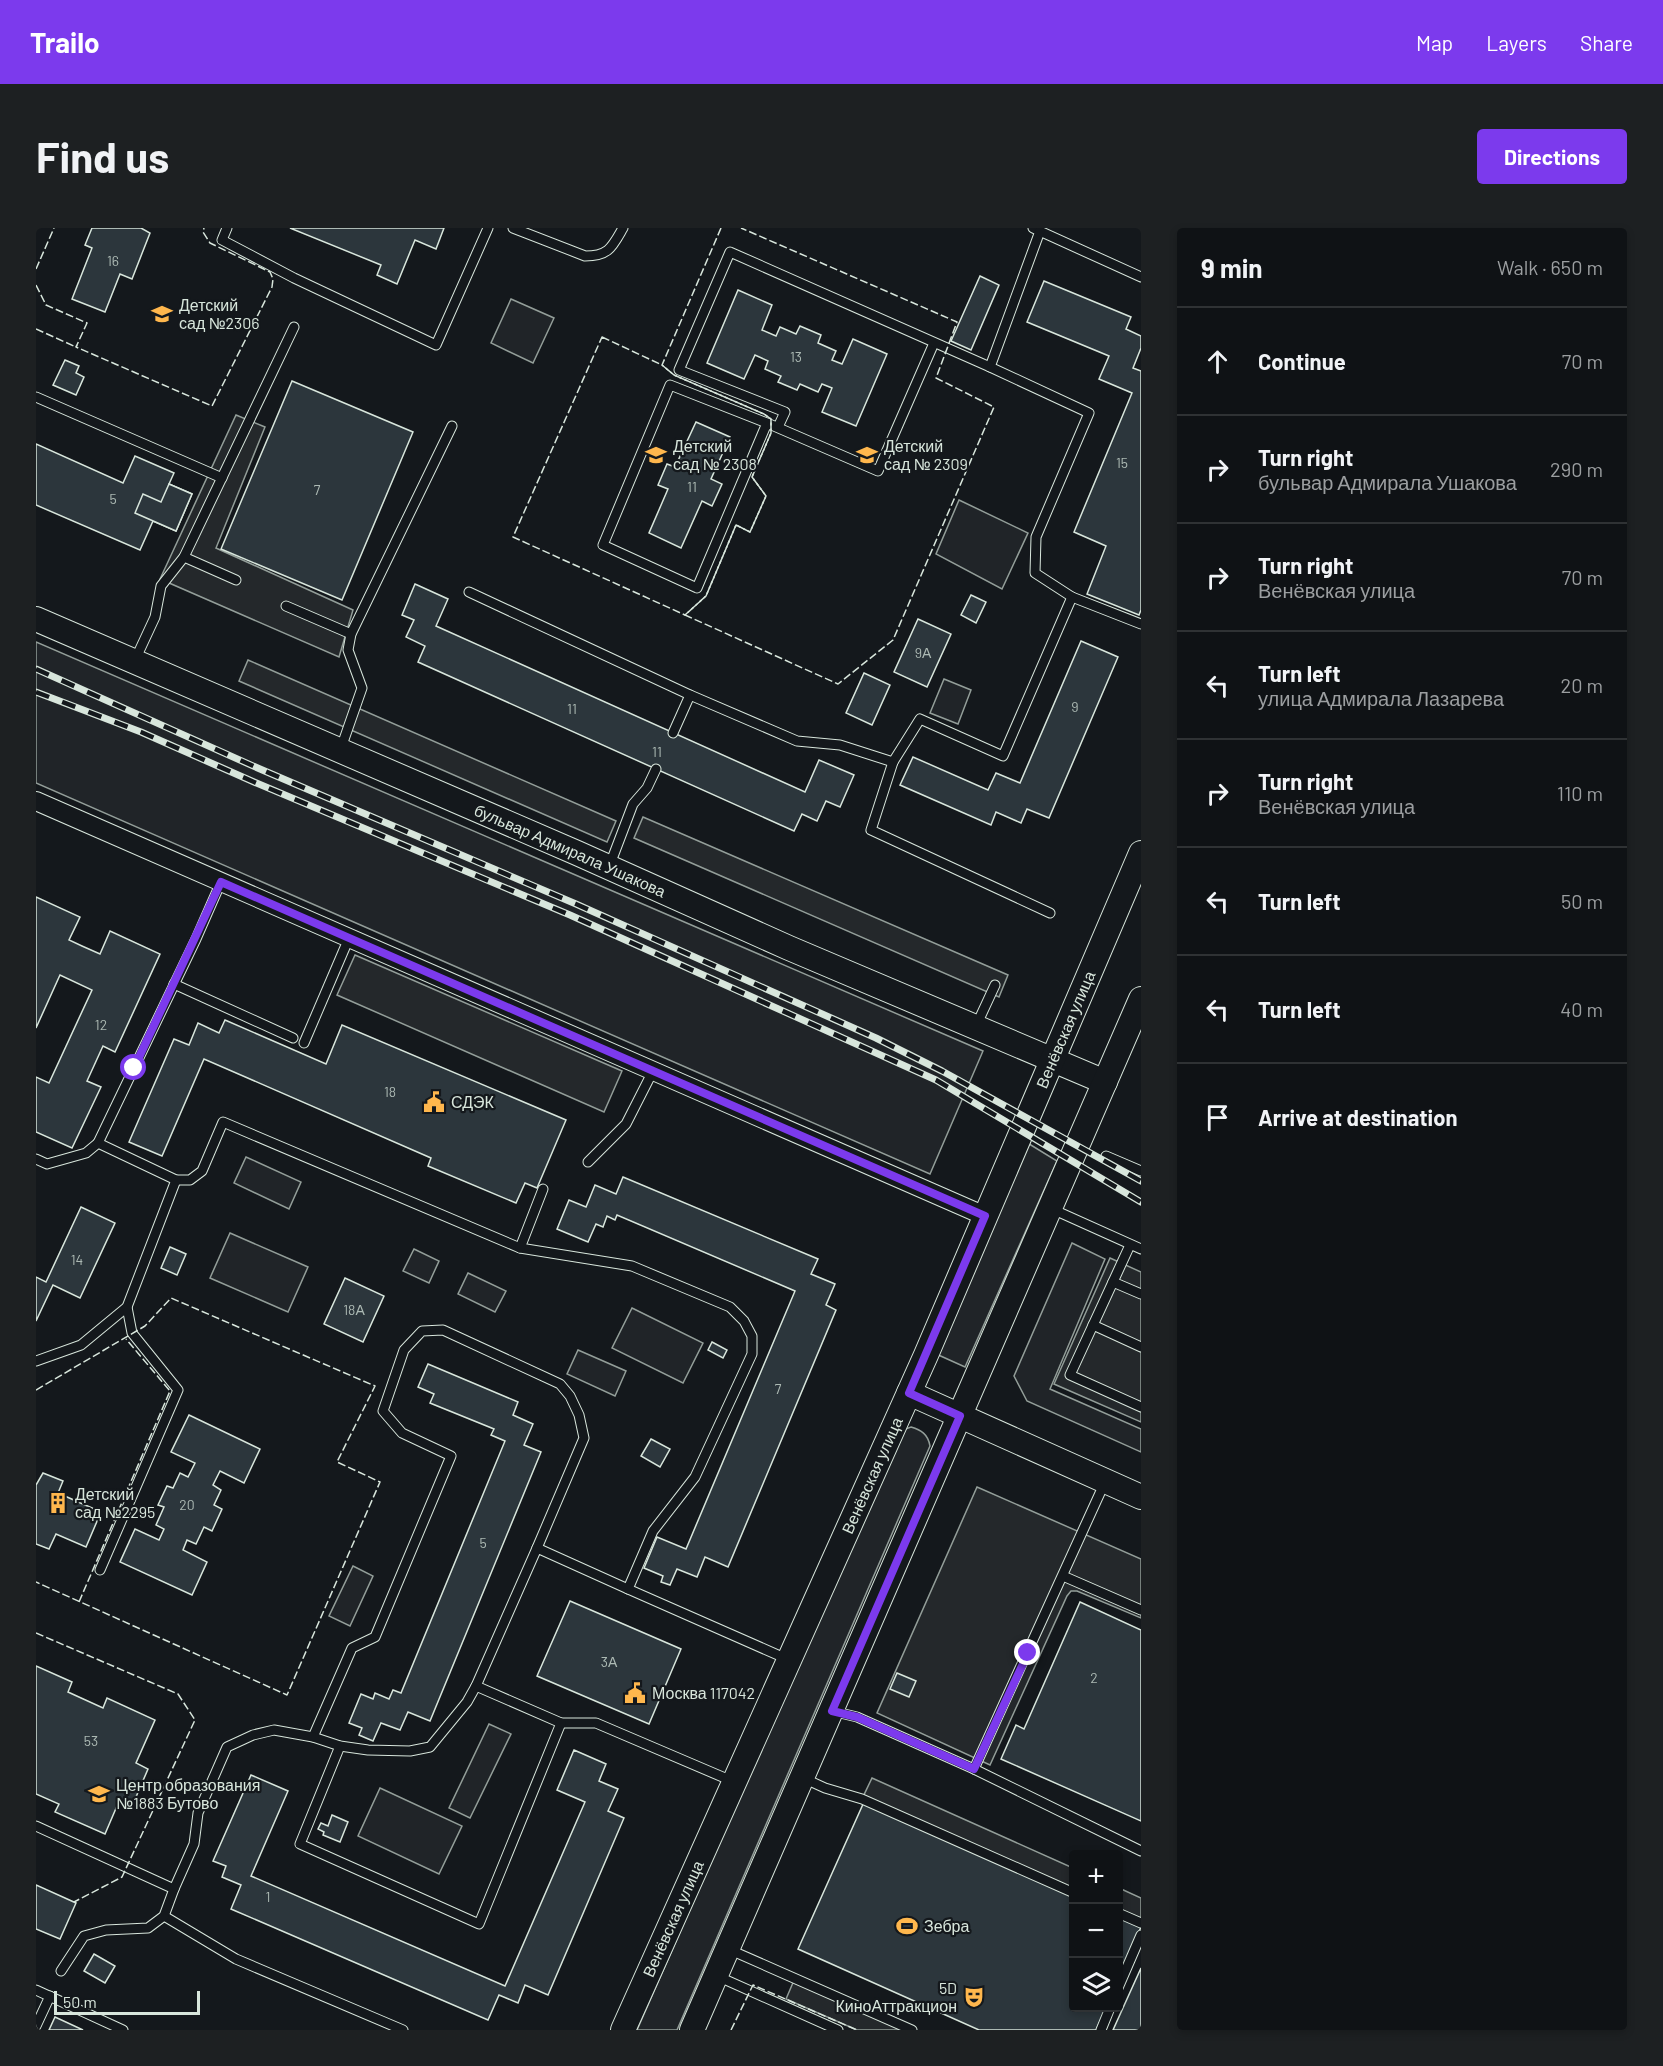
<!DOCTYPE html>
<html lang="en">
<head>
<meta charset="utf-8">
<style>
  body { margin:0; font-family:Barlow,sans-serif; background:#1d2022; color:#f1f3f6 }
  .controls { position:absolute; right:18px; bottom:18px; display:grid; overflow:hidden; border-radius:6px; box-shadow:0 3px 9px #0003 }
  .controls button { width:54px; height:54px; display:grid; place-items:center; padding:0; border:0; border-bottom:2px solid #2f3234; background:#0f1215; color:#f1f3f6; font:30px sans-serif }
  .scale { position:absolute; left:18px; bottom:15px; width:146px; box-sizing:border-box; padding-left:6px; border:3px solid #d8e6dc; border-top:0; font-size:16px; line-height:21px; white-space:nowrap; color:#d8e6dc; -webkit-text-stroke:4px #14181c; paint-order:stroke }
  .stop { position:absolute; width:18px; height:18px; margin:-14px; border:4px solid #7c3aed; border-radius:50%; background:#fff }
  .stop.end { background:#7c3aed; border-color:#fff; box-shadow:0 2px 6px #0008 }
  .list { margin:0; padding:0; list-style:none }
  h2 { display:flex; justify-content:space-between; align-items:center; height:78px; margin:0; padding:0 24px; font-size:26px }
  h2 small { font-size:20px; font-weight:400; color:#9b9ea0 }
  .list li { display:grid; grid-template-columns:39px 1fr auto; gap:18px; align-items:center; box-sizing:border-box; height:108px; padding:0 24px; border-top:2px solid #2f3234 }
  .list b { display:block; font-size:22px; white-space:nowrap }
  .list p { margin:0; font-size:20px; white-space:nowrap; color:#9b9ea0 }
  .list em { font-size:20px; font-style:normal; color:#9b9ea0 }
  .icon { flex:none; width:33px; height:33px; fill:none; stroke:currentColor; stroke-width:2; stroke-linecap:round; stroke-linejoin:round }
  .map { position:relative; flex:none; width:1105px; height:1802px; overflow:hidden; border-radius:6px }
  header { display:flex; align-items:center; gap:36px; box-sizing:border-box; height:84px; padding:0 30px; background:#7c3aed; color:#fff }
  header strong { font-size:28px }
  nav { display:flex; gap:33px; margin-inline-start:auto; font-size:21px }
  .intro { display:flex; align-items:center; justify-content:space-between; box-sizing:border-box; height:144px; padding:0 36px }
  h1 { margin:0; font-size:42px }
  .button { padding:15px 27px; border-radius:6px; background:#7c3aed; color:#fff; font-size:21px; font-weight:700 }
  main { display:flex; gap:36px; padding:0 36px }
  aside { flex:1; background:#0f1215; border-radius:6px; box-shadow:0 3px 9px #0003 }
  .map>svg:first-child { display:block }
  .green { fill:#202428; stroke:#939e99; stroke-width:1.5 }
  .parking { fill:#24282b; stroke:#939e99; stroke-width:1.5 }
  .building { fill:#2c363c; stroke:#d8e6dc; stroke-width:1.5 }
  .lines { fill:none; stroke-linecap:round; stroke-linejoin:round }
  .lane-casing { stroke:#d8e6dc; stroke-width:11 }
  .street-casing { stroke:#d8e6dc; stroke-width:20 }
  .secondary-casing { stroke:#d8e6dc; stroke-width:26 }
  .lane { stroke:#14181c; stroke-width:9 }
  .street { stroke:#14181c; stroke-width:18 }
  .secondary { stroke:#14181c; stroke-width:24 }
  .rail-casing { stroke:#d8e6dc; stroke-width:7 }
  .rail { stroke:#14181c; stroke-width:4.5; stroke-dasharray:14; stroke-linecap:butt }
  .fence { stroke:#d8e6dc; stroke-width:1.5; stroke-dasharray:8 3; stroke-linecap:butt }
  .route { stroke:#7c3aed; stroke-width:8 }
  .labels { text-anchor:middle; stroke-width:4.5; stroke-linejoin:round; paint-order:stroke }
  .number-label { font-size:14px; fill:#adbab4 }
  .poi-label { font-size:16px; fill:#d8e6dc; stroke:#14181c; text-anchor:start }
  .street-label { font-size:16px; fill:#d8e6dc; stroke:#14181c }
</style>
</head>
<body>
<header>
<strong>Trailo</strong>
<nav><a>Map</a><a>Layers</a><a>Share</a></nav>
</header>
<div class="intro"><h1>Find us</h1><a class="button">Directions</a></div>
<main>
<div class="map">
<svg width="1105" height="1802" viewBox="0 0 1105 1802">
  <rect width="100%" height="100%" fill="#14181c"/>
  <g class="green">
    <path d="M475,71L518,90L497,135L455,115Z"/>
    <path d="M923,272L992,305L966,361L900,326Z"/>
    <path d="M0,414L947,823L894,946L0,555Z"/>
    <path d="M908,451L935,462L922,496L894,485Z"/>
    <path d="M990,914L1021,933L929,1139L898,1125Z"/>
    <path d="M210,929L265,954L253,981L198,955Z"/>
    <path d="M194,1005L272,1039L252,1084L174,1050Z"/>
    <path d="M1036,1015L1069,1031L1014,1161L1105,1201V1224L991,1173L978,1148Z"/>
    <path d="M378,1021L403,1033L393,1055L367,1043Z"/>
    <path d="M432,1045L470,1063L459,1084L422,1066Z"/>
    <path d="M596,1080L667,1115L647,1155L576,1120Z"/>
    <path d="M542,1122L590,1143L579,1168L531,1146Z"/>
    <path d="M875,1199C885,1202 892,1206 894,1218L641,1802H601L864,1203Z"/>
    <path d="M317,1338L337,1348L314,1398L293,1388Z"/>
    <path d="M453,1496L475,1506L434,1590L413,1580Z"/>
    <path d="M344,1560L426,1598L403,1646L322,1608Z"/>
  </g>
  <g class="parking">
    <path d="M200,187L229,199L180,320L317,382L303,429L124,351Z"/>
    <path d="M212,432L580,593L571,614L203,453Z"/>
    <path d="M607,589L972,747L963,769L598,610Z"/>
    <path d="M319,727L586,843L568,884L301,767Z"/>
    <path d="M1074,1030L1105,1044V1194L1018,1156Z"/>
    <path d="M941,1259L1105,1331V1390L1041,1363H1035L1031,1368L954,1537L841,1485Z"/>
    <path d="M836,1550L1037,1640V1665L826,1571Z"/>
    <path d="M1083,1660L1105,1670V1695L1083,1685Z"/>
    <path d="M759,1750L876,1802H821L750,1771Z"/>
  </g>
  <g class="building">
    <path d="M56,0H105L114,5L96,51L84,46L69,84L36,71L56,20L49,17Z"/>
    <path d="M254,0H408L400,21L379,12L361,56L341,47L345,37Z"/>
    <path d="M944,48L963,57L935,122L915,113Z"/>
    <path d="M1008,53L1095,89L1090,101L1105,108V120L1097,140L1105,143V382L1103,387L1051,366L1070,318L1038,304L1096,165L1063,151L1073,128L991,94Z"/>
    <path d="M702,62L736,77L726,102L740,108L744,99L760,106L764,98L785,107L782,115L800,123L796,132L806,136L817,111L851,126L820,198L786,184L796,160L786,156L782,164L764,156L761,162L742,154L745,148L729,141L732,133L719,127L708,151L671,135Z"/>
    <path d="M29,132L43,138L40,145L48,149L40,167L17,157Z"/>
    <path d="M256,153L377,204L306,372L185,321Z"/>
    <path d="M660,194L694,209L675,251L686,256L676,278L666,273L645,320L613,305L632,261L622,257L631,236L639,239Z"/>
    <path d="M0,216L87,255L99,228L138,245L133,256L156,266L140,303L117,293L104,322L0,277Z"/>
    <path d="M133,256L156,266L140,303L99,285L107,266L125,274Z"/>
    <path d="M379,356L412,371L400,398L769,564L783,532L818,547L804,579L790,573L781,593L766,586L758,603L382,434L389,418L370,409L378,392L366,387Z"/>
    <path d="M935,367L950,374L940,395L925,387Z"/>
    <path d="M882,391L915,406L891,459L858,444Z"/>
    <path d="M1045,413L1082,429L1013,590L991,581L985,595L960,584L955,597L864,557L877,529L952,562L960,545L984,555Z"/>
    <path d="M828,445L854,457L836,497L810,485Z"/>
    <path d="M0,669L44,689L33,712L46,718L64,726L74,703L124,726L79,824L67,818L51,853L65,859L36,920L0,904V849L13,855L56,762L24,747L0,800Z"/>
    <path d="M189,792L290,836L306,797L530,892L501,960L489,955L480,975L392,938L395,930L168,831L126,928L93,914L138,811L153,817L162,795L183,805Z"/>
    <path d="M587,949L782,1031L775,1046L799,1056L790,1077L800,1082L692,1339L669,1329L661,1349L641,1341L634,1357L625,1354L627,1348L608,1340L621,1309L650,1321L759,1063L581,987L579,992L571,988L567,999L560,996L552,1014L521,1001L533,972L550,979L559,957L580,966Z"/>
    <path d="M45,979L79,995L44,1070L17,1057L0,1093V1049L10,1054Z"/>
    <path d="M134,1019L150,1026L141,1047L125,1040Z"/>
    <path d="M309,1050L348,1068L327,1114L288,1096Z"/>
    <path d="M676,1114L691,1122L687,1130L672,1122Z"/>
    <path d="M392,1136L482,1174L477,1187L497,1196L488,1217L505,1224L394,1493L372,1484L364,1502L345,1495L337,1513L323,1507L326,1500L313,1495L325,1466L337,1471L339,1465L353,1471L357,1462L365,1465L469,1213L455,1207L458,1201L394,1175L398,1166L382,1159Z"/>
    <path d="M153,1187L224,1221L208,1255L184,1243L177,1257L185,1262L178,1277L186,1281L176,1303L168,1299L160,1316L151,1312L147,1322L171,1334L156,1367L84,1334L99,1301L123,1312L128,1301L120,1297L128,1279L122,1277L131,1258L137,1260L144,1245L152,1249L159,1235L135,1224Z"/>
    <path d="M615,1211L634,1221L624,1239L605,1228Z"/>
    <path d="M7,1245L27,1253L22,1265L65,1284L50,1319L20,1306L13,1321L0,1316V1257Z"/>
    <path d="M534,1373L645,1421L613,1496L501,1448Z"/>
    <path d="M1044,1374L1105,1402V1593L965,1531L980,1497L988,1501Z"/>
    <path d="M0,1438L36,1454L32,1464L67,1480L71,1470L119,1492L100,1535L112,1541L97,1576L84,1571L69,1606L19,1584L23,1576L0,1566Z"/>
    <path d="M861,1445L880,1453L873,1469L854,1461Z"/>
    <path d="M538,1522L570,1536L563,1553L582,1561L572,1583L588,1590L512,1767L489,1757L482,1775L463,1767L452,1792L195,1681L205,1657L186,1649L190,1638L177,1633L215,1547L252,1563L215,1648L469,1758L549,1574L521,1562Z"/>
    <path d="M828,1574L1038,1668V1780H1070L1060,1802H943L762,1721Z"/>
    <path d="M296,1587L312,1594L304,1614L287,1607L288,1604L282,1601L285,1595L292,1598Z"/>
    <path d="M0,1657L40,1675L24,1711L0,1701Z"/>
    <path d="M1082,1688L1105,1699L1082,1751Z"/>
    <path d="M58,1726L79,1738L69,1755L48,1743Z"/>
    <path d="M1105,1740V1802H1077Z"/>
    <path d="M19,1789L47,1802H13Z"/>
  </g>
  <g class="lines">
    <defs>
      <g id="lane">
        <path d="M191,0L186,12L258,50L400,117L452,0"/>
        <path d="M477,0L549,28C573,28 576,19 587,0"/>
        <path d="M997,0L1105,49"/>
        <path d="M1004,3L954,139L1053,185L1000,309L999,345L1036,369L1105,396"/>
        <path d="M0,169L186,250"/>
        <path d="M731,195L661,360L567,317L634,157L731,195L842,243L898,115"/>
        <path d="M742,199L749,184L643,142L694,24L954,139"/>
        <path d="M148,329L200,352"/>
        <path d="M433,364L654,467L761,513L804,517L857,534L884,491L967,528L1036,369"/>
        <path d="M250,378L315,406"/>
        <path d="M99,432L119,389L125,358L148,329L258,99"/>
        <path d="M637,505L654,467"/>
        <path d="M305,520L326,460L312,422L315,406L416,198"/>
        <path d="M857,534L835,602L1014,685"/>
        <path d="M573,639L597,576L611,560L620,541"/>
        <path d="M138,756L257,810"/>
        <path d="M940,798L959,757"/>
        <path d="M268,815L313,710"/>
        <path d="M62,915L160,711L185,654"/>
        <path d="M1070,928L1105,943"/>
        <path d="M0,931L11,936L50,925L62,915L140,952H154L166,943L187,894L484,1020L596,1038L694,1079L708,1093L716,1108V1126L659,1249L617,1303L592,1361L751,1431"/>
        <path d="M552,934L590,896L617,843"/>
        <path d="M1016,981L1105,1021"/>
        <path d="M1094,1017L1034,1147L1105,1179"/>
        <path d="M484,1020L507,961"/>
        <path d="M1077,1054L1105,1066"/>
        <path d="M1057,1097L1105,1119"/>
        <path d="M0,1133L45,1117L91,1079L140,952"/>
        <path d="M64,1342L142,1162L96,1105L91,1079"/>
        <path d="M1027,1348L1105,1382"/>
        <path d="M440,1458L525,1495H560L696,1553"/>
        <path d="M796,1483L821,1489L938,1541L1105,1623"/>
        <path d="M277,1509L316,1420L339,1409L415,1228L366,1205L347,1183L368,1122L386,1103L407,1102L524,1156L534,1168L543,1187L548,1210L501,1320"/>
        <path d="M304,1518L264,1616L443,1696L525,1495"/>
        <path d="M938,1541L1069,1254"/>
        <path d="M767,1550L789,1560L826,1571L1038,1665"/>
        <path d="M0,1598L138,1661"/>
        <path d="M1082,1685L1105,1695"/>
        <path d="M128,1688L200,1731L367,1802"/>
        <path d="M692,1721L876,1802"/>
        <path d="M25,1743L48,1708L70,1702L112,1700L128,1688L138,1661L158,1616L162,1585L191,1519L217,1507L238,1502L277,1509L304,1518L332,1522L374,1523L394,1519L431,1474L440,1458L501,1320L592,1361"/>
        <path d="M681,1748L802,1802"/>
        <path d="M1082,1760L1105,1707"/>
        <path d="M0,1762L87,1802"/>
        <path d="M0,1798L14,1768"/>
        <path d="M1065,1802L1074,1780"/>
      </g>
      <path id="street" d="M0,573L949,988"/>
      <g id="secondary">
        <path id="s1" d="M0,391L541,625L753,720L1069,854"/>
        <path d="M873,1165L1105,1269"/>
        <path id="s2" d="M587,1802L890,1127L1105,625"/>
        <path d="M656,1802L1105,771"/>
      </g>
    </defs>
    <use href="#lane" class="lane-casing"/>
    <use href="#street" class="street-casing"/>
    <use href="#secondary" class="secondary-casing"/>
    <use href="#lane" class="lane"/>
    <use href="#street" class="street"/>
    <use href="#secondary" class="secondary"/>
    <defs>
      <g id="rail">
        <path d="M0,441L224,541L540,676L840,810L906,843L1105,953"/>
        <path d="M0,464L105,504L218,554L534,687L900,852L1105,974"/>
      </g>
    </defs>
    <use href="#rail" class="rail-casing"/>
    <use href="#rail" class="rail"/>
    <g class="fence">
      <path d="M685,0L626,137L638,147L728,186L735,191V205L716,249L730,268L714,304L700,297L670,368L649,387L802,456L857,412L958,179L900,150L921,94L705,0"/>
      <path d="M0,41L18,0"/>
      <path d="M0,57L10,77L51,95L40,119L176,178L236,59L237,51L234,44L174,15L167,4L168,0"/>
      <path d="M0,101L40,119L41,117"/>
      <path d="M566,109L626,137L638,147L728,186L735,191V205L716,249L730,268L714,304L700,297L670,368L649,387L477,309Z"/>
      <path d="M0,1162L109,1098L135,1070L339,1158L301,1234L344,1254L251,1467L0,1354"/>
      <path d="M43,1374L134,1163L90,1111"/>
      <path d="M0,1405L142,1466L159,1492L86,1649L38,1674"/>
      <path d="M695,1802L717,1757L821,1802"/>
    </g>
  </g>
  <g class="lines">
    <path class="route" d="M98,840L185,654L949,988L873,1165L924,1188L796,1483L821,1489L938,1541L992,1425"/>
  </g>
  <defs>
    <symbol id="school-bare" viewBox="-9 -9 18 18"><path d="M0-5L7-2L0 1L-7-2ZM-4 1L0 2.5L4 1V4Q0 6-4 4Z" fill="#ffb74d" stroke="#14181c" stroke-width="2.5" paint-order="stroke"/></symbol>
    <symbol id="civic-bare" viewBox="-9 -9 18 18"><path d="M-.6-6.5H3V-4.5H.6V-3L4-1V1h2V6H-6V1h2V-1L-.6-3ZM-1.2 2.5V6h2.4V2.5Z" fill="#ffb74d" stroke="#14181c" stroke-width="2.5" paint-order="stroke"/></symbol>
    <symbol id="building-bare" viewBox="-9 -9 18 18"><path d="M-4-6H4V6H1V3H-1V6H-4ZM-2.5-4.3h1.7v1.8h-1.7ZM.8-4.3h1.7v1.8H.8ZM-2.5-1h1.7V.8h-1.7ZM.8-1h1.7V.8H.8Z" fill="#ffb74d" stroke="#14181c" stroke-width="2.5" paint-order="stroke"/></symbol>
    <symbol id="stadium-bare" viewBox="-9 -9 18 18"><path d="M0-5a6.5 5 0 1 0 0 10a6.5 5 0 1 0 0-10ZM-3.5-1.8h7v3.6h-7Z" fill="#ffb74d" stroke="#14181c" stroke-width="2.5" paint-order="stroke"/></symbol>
    <symbol id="theatre-bare" viewBox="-9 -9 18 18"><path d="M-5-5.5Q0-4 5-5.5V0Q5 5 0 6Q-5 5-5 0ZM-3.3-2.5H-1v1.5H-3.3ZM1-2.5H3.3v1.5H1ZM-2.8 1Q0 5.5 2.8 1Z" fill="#ffb74d" stroke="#14181c" stroke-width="2.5" paint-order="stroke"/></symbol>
  </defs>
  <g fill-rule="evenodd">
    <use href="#school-bare" x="111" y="71" width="30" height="30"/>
    <use href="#school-bare" x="605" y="212" width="30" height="30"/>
    <use href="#school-bare" x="816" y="212" width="30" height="30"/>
    <use href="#civic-bare" x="383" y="859" width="30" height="30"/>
    <use href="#building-bare" x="7" y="1260" width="30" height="30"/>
    <use href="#civic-bare" x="584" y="1450" width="30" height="30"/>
    <use href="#school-bare" x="48" y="1551" width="30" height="30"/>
    <use href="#stadium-bare" x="856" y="1683" width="30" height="30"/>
    <use href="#theatre-bare" x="923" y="1754" width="30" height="30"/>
  </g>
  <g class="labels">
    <g class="number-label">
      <text x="77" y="38">16</text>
      <text x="760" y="134">13</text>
      <text x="1086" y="240">15</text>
      <text x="656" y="264">11</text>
      <text x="281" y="267">7</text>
      <text x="77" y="276">5</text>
      <text x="887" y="430">9А</text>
      <text x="1039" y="484">9</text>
      <text x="536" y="486">11</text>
      <text x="621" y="529">11</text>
      <text x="65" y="802">12</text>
      <text x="354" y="869">18</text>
      <text x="41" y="1037">14</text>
      <text x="318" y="1087">18А</text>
      <text x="742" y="1166">7</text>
      <text x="151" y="1282">20</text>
      <text x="447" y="1320">5</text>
      <text x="573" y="1439">3А</text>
      <text x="1058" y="1455">2</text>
      <text x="55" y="1518">53</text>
      <text x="232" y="1674">1</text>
    </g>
    <g class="poi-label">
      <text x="143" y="83">Детский<tspan x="143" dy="18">сад №2306</tspan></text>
      <text x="637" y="224">Детский<tspan x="637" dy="18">сад № 2308</tspan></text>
      <text x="848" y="224">Детский<tspan x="848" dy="18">сад № 2309</tspan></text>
      <text x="415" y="880">СДЭК</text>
      <text x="39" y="1272">Детский<tspan x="39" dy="18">сад №2295</tspan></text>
      <text x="616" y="1471">Москва 117042</text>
      <text x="80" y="1563">Центр образования<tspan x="80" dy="18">№1883 Бутово</tspan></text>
      <text x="888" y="1704">Зебра</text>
      <text x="921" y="1766" text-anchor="end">5D<tspan x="921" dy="18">КиноАттракцион</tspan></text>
    </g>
    <g class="street-label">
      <text dy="6" stroke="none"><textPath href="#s1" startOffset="582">бульвар Адмирала Ушакова</textPath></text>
      <text dy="6" stroke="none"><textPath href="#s2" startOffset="1094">Венёвская улица</textPath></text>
      <text dy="6" stroke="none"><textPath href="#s2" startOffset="608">Венёвская улица</textPath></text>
      <text dy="6" stroke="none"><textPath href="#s2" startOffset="122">Венёвская улица</textPath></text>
    </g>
  </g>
</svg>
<div class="controls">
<button>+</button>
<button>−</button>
<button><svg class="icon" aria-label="layers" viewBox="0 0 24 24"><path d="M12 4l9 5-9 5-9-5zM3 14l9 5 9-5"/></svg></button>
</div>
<div class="scale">50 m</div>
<div class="stop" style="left:98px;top:840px"></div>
<div class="stop end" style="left:992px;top:1425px"></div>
</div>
<aside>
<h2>9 min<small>Walk · 650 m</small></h2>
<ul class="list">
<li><svg class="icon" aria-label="ahead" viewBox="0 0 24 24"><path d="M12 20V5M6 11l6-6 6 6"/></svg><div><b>Continue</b></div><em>70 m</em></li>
<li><svg class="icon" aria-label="right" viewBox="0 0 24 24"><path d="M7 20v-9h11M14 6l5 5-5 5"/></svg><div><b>Turn right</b><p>бульвар Адмирала Ушакова</p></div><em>290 m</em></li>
<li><svg class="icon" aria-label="right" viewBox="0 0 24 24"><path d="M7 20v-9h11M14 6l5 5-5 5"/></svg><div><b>Turn right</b><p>Венёвская улица</p></div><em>70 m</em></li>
<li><svg class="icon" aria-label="left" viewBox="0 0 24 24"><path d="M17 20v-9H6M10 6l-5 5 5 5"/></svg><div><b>Turn left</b><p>улица Адмирала Лазарева</p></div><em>20 m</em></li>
<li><svg class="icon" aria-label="right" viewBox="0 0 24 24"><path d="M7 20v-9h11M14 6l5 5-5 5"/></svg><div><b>Turn right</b><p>Венёвская улица</p></div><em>110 m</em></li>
<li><svg class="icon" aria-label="left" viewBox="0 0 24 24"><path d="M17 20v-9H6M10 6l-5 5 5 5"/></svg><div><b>Turn left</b></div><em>50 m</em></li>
<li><svg class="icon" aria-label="left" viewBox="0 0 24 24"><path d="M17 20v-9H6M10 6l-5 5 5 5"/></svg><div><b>Turn left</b></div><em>40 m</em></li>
<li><svg class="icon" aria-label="arrive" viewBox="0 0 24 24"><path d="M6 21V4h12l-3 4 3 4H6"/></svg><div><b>Arrive at destination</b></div></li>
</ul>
</aside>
</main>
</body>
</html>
